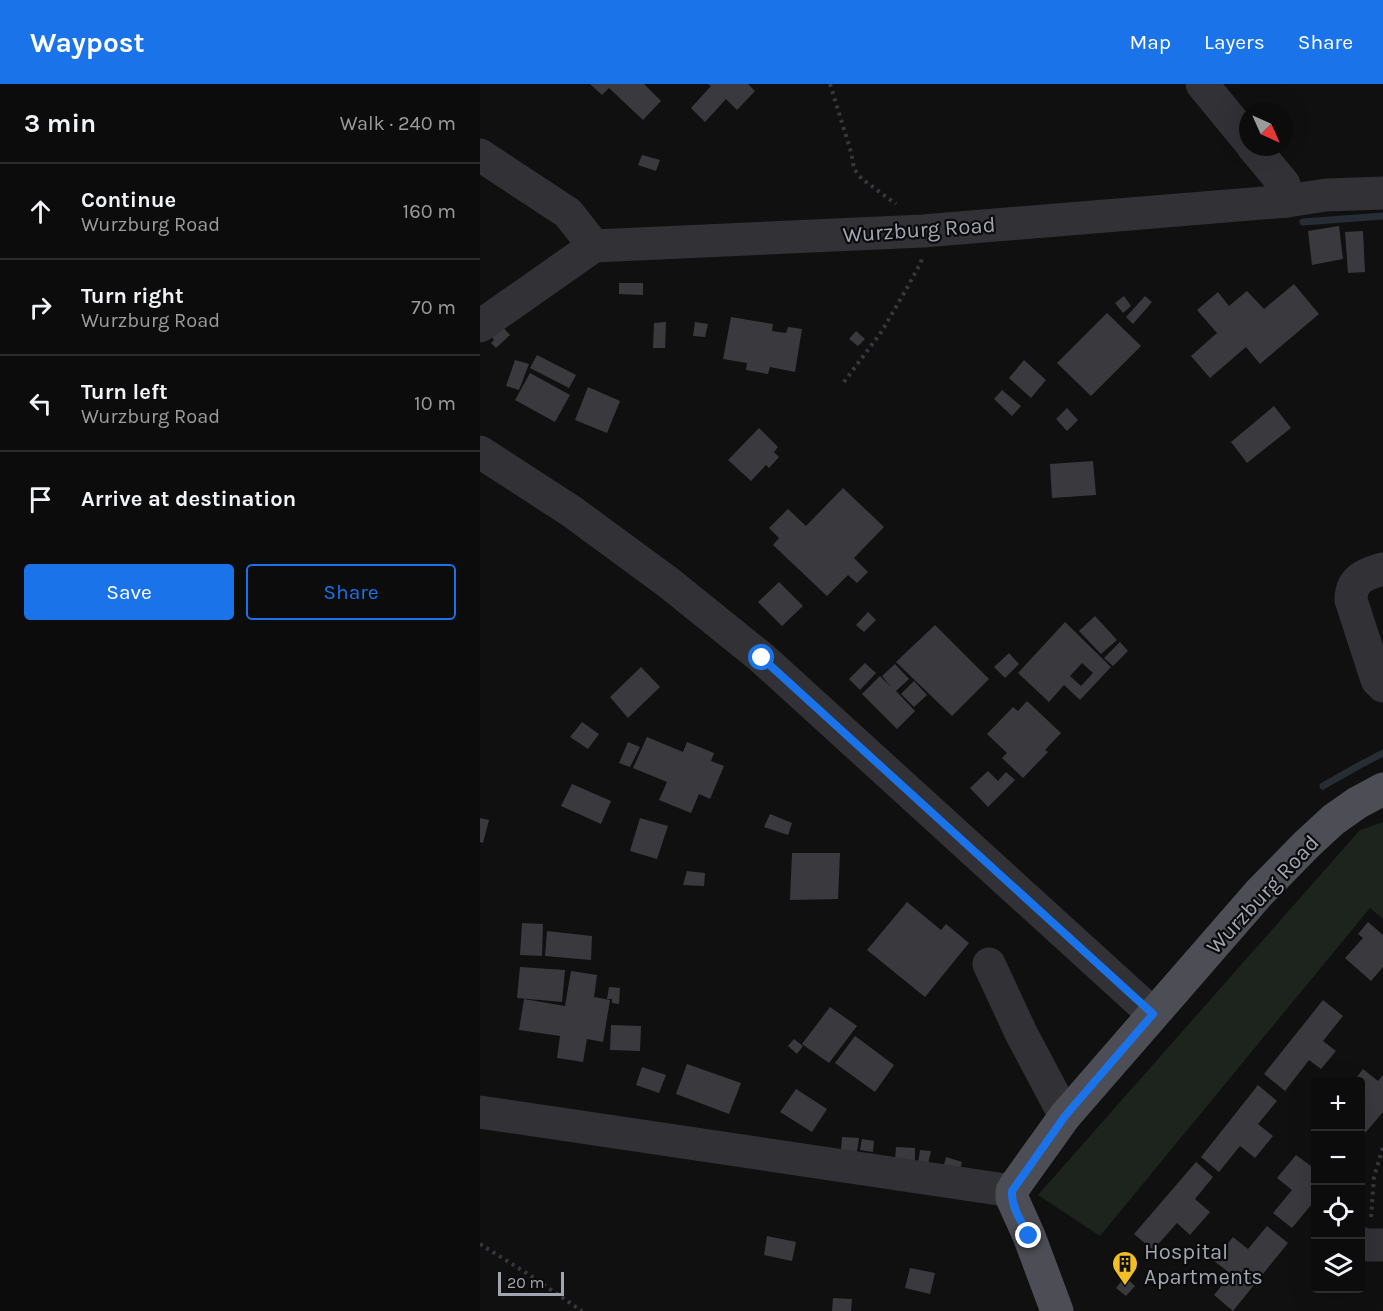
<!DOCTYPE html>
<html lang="en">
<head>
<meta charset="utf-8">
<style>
  body { margin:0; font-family:Karla,sans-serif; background:#151516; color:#f1f3f6 }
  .controls { position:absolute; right:18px; bottom:18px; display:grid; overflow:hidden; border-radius:6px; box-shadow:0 6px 24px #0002 }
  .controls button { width:54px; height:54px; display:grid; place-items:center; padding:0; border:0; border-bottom:2px solid #2c2c2e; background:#0c0c0d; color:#f1f3f6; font:30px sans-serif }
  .compass { position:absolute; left:759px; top:18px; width:54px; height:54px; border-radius:50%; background:#0c0c0d; box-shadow:0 6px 24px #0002; rotate:135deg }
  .scale { position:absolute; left:18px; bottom:15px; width:66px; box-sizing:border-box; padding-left:6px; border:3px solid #a1a5b2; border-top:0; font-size:16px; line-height:21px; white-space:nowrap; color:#a1a5b2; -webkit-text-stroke:4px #0b0b0c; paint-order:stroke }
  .stop { position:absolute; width:18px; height:18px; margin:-14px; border:4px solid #1a73e8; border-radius:50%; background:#fff }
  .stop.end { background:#1a73e8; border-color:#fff; box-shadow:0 2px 6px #0008 }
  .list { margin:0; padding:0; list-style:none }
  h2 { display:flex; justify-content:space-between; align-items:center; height:78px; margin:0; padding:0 24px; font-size:26px }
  h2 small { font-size:20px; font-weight:400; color:#9a9b9d }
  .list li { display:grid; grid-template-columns:39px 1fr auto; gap:18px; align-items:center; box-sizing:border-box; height:96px; padding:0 24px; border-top:2px solid #2c2c2e }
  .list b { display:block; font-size:22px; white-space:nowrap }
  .list p { margin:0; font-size:20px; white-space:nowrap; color:#9a9b9d }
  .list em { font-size:20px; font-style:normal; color:#9a9b9d }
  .actions { display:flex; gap:12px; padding:18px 24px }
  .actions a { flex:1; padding:14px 0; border:2px solid #1a73e8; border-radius:6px; text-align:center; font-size:21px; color:#1a73e8 }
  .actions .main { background:#1a73e8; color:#fff }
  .icon { flex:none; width:33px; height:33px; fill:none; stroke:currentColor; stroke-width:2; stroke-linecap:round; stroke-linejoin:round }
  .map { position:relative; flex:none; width:903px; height:1227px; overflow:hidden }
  header { display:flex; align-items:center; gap:36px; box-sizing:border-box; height:84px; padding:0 30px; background:#1a73e8; color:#fff }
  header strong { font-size:28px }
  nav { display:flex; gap:33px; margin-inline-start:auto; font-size:21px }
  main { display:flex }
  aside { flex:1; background:#0c0c0d }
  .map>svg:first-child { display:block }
  .green { fill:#1c241d }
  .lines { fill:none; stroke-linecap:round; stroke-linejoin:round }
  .stream { stroke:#262d34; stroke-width:7 }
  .building { fill:#3a3a3e; fill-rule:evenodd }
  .path { stroke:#37383d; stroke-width:4; stroke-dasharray:3 4.5; stroke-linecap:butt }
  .minor { stroke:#313136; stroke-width:33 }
  .major { stroke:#4d4e55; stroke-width:33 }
  .route { stroke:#1a73e8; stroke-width:8 }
  .labels { text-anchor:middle; stroke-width:4.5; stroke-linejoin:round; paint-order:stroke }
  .street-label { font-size:22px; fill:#a1a5b2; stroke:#0b0b0c }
  .poi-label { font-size:22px; fill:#a1a5b2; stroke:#0b0b0c; text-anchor:start }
</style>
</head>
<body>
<header>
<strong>Waypost</strong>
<nav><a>Map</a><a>Layers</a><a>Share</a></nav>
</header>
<main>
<aside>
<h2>3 min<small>Walk · 240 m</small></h2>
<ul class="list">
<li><svg class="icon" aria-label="ahead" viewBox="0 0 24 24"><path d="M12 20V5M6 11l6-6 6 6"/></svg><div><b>Continue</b><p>Wurzburg Road</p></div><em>160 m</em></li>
<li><svg class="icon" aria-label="right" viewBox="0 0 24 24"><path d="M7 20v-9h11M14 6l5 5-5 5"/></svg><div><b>Turn right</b><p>Wurzburg Road</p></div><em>70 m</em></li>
<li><svg class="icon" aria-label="left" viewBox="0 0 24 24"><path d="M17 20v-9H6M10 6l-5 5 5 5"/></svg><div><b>Turn left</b><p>Wurzburg Road</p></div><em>10 m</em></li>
<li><svg class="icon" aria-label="arrive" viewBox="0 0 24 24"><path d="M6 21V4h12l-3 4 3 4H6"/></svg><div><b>Arrive at destination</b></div></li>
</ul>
<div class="actions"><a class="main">Save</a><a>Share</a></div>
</aside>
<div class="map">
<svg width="903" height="1227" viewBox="0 0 903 1227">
  <rect width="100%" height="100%" fill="#101011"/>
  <path class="green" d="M903,738V835L890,824L620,1152L558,1111L880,746Z"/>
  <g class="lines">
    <g class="stream">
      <path d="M823,138L903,132"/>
      <path d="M843,702L880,681L903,669"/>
    </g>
  </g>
  <g class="building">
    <path d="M110,0H164L181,17L163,36L129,4L122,11Z"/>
    <path d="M228,0H268L275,7L257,26L246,15L225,38L211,24L231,2Z"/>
    <path d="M162,71L180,76L176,87L158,81Z"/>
    <path d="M859,142L863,175L832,181L828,147Z"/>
    <path d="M883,147L885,188L868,189L865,148Z"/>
    <path d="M139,199H163V211L139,210Z"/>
    <path d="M814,200L839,230L780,280L766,263L730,294L711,272L737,249L717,226L738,208L749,222L767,207L784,225Z"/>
    <path d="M644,212L651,222L643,229L635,219Z"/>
    <path d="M665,212L672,218L653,240L646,233Z"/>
    <path d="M627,229L661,262L611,312L577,279Z"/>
    <path d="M251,233L293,240L292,247L306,249L308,243L322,245L315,288L290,283L288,290L266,286L267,279L243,275Z"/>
    <path d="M16,236L30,251L16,264L11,259L14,256L5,245Z"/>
    <path d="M186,238L185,264H173L174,239Z"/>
    <path d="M215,238L228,240L225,253L213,252Z"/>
    <path d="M376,247L385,255L378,262L369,255Z"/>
    <path d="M57,271L96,291L89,304L50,284Z"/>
    <path d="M35,276L49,280L39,306L26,302Z"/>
    <path d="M544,276L566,296L551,314L529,294Z"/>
    <path d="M50,289L90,311L75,338L35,316Z"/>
    <path d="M108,303L140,317L127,349L95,336Z"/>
    <path d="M522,306L541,322L532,332L514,315Z"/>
    <path d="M794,322L811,344L767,379L751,358Z"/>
    <path d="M587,324L598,336L587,347L576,335Z"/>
    <path d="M279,344L298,363L294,368L299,373L289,384L286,381L271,397L248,376Z"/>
    <path d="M613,377L616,411L572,414L570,380Z"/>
    <path d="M363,404L404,443L374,474L388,488L377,499L368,491L347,512L293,461L299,454L289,444L308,425L326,442Z"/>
    <path d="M299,498L323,522L302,542L278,518Z"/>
    <path d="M388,528L396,536L384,548L376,541Z"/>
    <path d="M615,532L637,556L621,570L599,547Z"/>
    <path d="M585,538L631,583L600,616L584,601L569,618L538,589ZM602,579L613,589L601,602L590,592Z"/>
    <path d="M455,541L509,595L472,632L416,578Z"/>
    <path d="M640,558L648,567L633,582L624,574Z"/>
    <path d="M529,569L539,580L525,594L514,583Z"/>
    <path d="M385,579L396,589L380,606L369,595Z"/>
    <path d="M415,580L429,595L416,607L435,627L417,645L382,610L400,592L411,603L402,592Z"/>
    <path d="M161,583L180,603L148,634L130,613Z"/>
    <path d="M434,597L447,611L434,623L421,610Z"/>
    <path d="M547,617L581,649L565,666L568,668L543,694L522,674L527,669L507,650L533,623L538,627Z"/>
    <path d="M102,638L119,650L108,665L90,653Z"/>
    <path d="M167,653L203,668L207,658L234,669L231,677L244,682L230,715L219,710L211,729L179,716L187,698L153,684Z"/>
    <path d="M148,658L160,663L150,683L139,679Z"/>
    <path d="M508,687L518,697L526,688L535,696L508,723L490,704Z"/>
    <path d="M92,700L131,717L121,740L81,722Z"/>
    <path d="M290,730L312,739L308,751L284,743Z"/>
    <path d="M0,734L9,736L3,759L0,758Z"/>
    <path d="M160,734L188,742L177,775L150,767Z"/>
    <path d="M312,769H360L358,815L310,816Z"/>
    <path d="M207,787L225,789L224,802L203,801Z"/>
    <path d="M427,818L461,846L466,840L489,859L445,913L387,866Z"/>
    <path d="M888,838L903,851V883L891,897L865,874L883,854L878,850Z"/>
    <path d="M42,839L63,840L62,872L40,871Z"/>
    <path d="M67,847L112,852L111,876L65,872Z"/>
    <path d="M40,883L85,886L82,918L37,914Z"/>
    <path d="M91,887L117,891L114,913L130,916L123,958L107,955L103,978L77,974L80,952L39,946L44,915L85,922Z"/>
    <path d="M129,903L140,904L139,920L132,919V915H127Z"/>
    <path d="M843,916L863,932L843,957L856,967L841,985L829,976L805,1007L784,990Z"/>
    <path d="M350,923L377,942L349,979L322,960Z"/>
    <path d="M131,941L161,942L160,967L130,966Z"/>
    <path d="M375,952L414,981L395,1008L355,979Z"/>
    <path d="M314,955L323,962L317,970L308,962Z"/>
    <path d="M207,980L261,999L249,1030L196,1010Z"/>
    <path d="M162,983L186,991L179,1009L156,1001Z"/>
    <path d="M883,985L898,997L903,991V1028L880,1055V998H873Z"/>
    <path d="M778,1001L797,1017L778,1040L793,1052L775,1074L760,1062L739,1088L721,1073Z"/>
    <path d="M316,1005L347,1025L332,1048L300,1028Z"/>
    <path d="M362,1053L379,1054L377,1068L361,1066Z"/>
    <path d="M382,1055L394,1057L393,1068L380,1066Z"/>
    <path d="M416,1063L435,1064V1077H415Z"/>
    <path d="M440,1066L451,1067L448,1080L438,1079Z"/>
    <path d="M816,1071L831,1082L836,1077V1115L812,1144L793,1129L812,1106L797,1094Z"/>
    <path d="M466,1073L482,1078L479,1090L463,1085Z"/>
    <path d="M716,1078L733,1093L715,1115L730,1128L710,1151L697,1139L673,1166L654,1150Z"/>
    <path d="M787,1142L808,1159L753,1227L734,1211L751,1190L734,1177L753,1153L768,1165Z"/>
    <path d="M287,1152L316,1158L312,1177L284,1171Z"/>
    <path d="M430,1184L455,1189L450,1210L425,1204Z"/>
    <path d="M645,1193L655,1202L646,1212L636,1204Z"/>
    <path d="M353,1214L372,1215L371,1227H352Z"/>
  </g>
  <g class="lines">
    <g class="path">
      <path d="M350,0L371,68L374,85L382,95L416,120"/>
      <path d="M364,298L402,247L427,204L441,178L442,172"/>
      <path d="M891,1133L894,1093L903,1063"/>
      <path d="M0,1160L48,1190L102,1227"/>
    </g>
    <g class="minor">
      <path d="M722,0L768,56"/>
      <path d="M773,63L804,100L807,117"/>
      <path d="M0,71L88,129L114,162"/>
      <path d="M0,242L114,162L443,147L807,117L846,111L903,109"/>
      <path d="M0,368L91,427L189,499L282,574L673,930"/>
      <path d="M903,485C885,490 871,495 871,516L897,596L903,602"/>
      <path d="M509,880L541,949L585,1032"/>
      <path d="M0,1028L532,1107"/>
      <path d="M880,1159L886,1161H903"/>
    </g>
    <path class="major" d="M577,1227L549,1152L532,1114V1107L537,1099L585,1032L779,809L827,760L853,736L877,719L903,705"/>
  </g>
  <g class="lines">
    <path class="route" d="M282,574L673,930L585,1032L532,1107C531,1123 542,1139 549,1152"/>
  </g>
  <defs>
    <symbol id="building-pin" viewBox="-11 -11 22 30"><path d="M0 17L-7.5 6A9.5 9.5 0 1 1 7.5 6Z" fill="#f2be26" stroke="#0b0b0c"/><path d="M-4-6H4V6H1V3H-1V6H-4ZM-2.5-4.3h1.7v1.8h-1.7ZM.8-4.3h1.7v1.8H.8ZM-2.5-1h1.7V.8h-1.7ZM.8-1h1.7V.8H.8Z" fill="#111"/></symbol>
  </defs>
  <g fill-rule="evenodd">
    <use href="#building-pin" x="630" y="1165" width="30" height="40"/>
  </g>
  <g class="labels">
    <g class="street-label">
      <text transform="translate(439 145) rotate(-4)" y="8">Wurzburg Road</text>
      <text transform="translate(782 810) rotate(-47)" y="8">Wurzburg Road</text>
    </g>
    <g class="poi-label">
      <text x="664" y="1175">Hospital<tspan x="664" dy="25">Apartments</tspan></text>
    </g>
  </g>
</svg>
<div class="controls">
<button>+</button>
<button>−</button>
<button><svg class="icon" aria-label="locate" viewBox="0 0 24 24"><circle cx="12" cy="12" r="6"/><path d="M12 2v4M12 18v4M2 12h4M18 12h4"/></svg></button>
<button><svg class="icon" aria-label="layers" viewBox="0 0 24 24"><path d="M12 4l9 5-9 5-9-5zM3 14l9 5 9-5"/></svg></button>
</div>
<svg class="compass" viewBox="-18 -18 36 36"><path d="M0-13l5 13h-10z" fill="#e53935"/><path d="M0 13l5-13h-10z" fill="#9a9b9d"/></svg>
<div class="scale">20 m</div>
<div class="stop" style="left:282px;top:574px"></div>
<div class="stop end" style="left:549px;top:1152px"></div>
</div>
</main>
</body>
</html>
